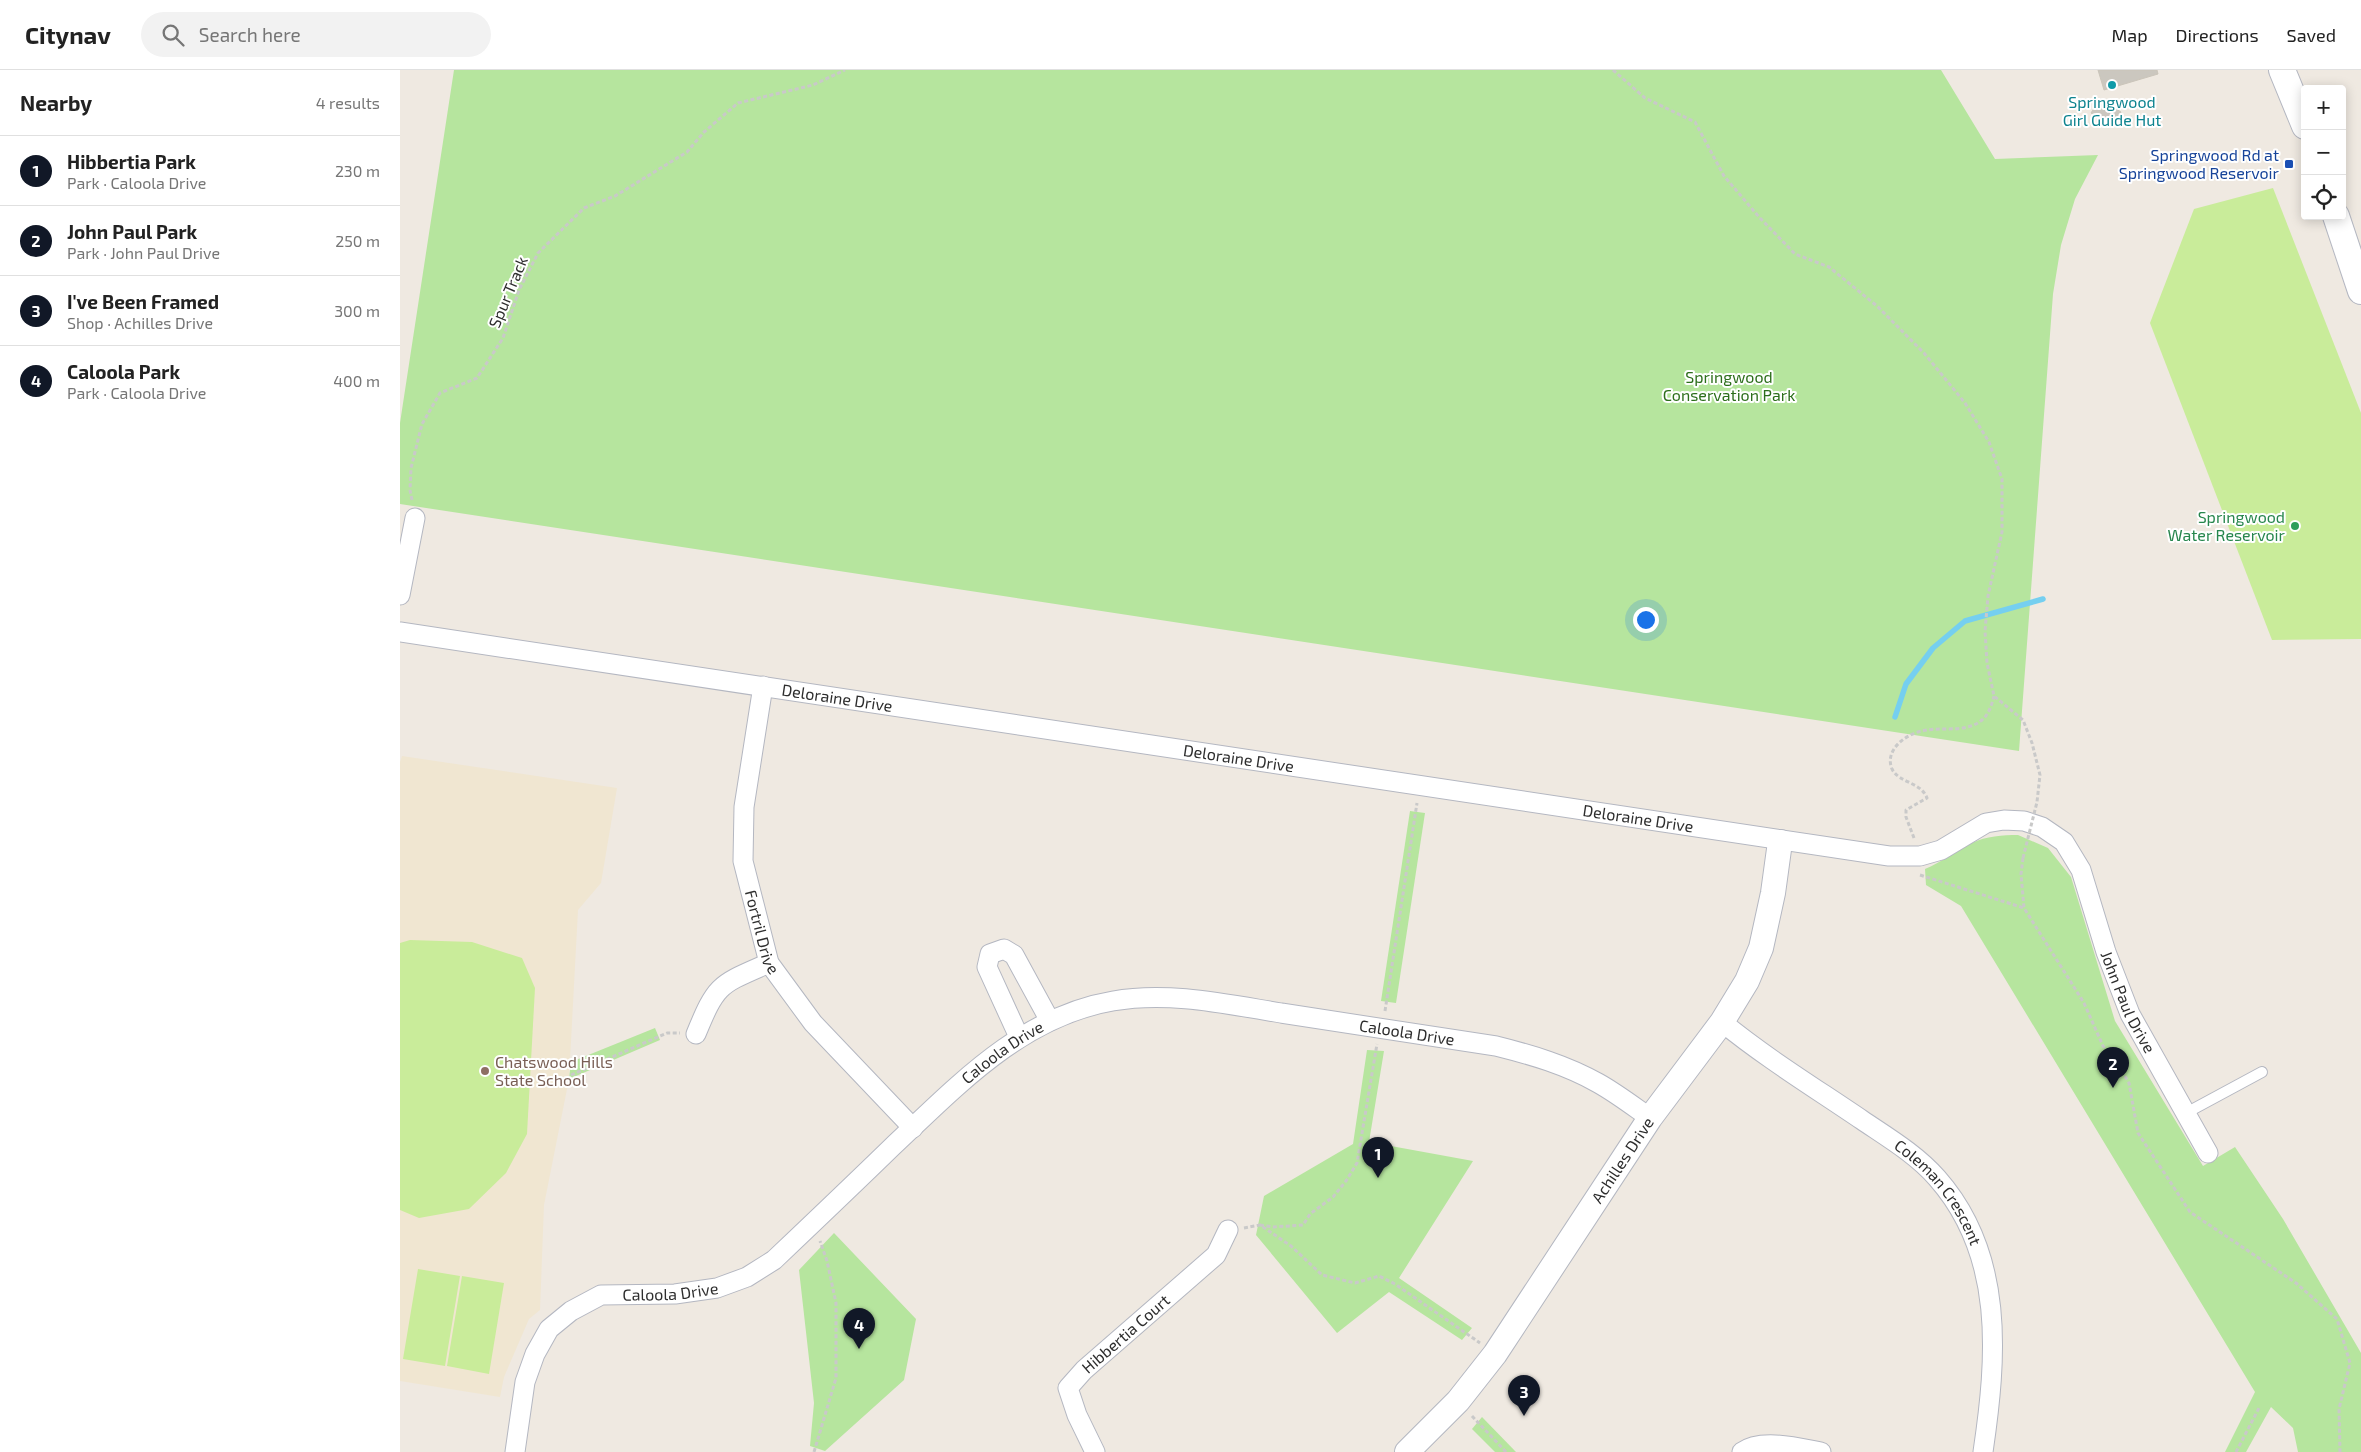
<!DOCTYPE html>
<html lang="en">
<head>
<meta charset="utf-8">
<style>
  body { margin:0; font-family:"Exo 2",sans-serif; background:#f2f2f2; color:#222 }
  .controls { position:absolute; right:15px; top:15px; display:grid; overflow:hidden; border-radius:5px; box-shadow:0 2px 12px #0003 }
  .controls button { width:45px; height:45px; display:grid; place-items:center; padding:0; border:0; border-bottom:1px solid #e0e0e0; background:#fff; color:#222; font:25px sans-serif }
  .you { position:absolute; left:1245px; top:549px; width:18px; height:18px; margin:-12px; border:4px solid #fff; border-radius:50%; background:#1a73e8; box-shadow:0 0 0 8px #1a73e833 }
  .badge { display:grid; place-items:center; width:32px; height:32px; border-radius:50%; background:#111827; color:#fff; font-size:16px; font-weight:700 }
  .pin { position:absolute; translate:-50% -41px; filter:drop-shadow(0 1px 2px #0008) }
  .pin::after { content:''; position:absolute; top:26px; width:18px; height:15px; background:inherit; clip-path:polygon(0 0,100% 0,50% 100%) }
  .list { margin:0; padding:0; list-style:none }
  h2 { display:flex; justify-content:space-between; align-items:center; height:65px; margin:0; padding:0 20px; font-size:21px }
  h2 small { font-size:16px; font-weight:400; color:#767676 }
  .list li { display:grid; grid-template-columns:32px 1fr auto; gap:15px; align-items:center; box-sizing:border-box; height:70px; padding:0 20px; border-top:1px solid #e0e0e0 }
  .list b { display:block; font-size:19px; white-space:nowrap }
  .list p { margin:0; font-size:16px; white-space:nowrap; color:#767676 }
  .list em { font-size:16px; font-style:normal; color:#767676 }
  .icon { flex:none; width:28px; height:28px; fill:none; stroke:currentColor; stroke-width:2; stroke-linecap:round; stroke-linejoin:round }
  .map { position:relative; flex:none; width:1961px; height:1382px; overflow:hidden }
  header { display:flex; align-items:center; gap:30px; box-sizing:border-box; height:70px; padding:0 25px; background:#fff; border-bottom:1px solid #e0e0e0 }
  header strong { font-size:24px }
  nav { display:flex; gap:28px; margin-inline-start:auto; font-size:18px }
  .search { width:350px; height:45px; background:#f2f2f2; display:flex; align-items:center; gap:12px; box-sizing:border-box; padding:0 18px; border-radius:28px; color:#767676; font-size:19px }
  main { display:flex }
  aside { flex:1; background:#fff }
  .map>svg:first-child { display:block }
  .education { fill:#f0e6d1 }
  .green { fill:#b6e59e }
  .pitch { fill:#c9ec9a }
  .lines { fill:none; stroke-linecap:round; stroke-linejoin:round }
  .stream { stroke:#75cff0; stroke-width:5.5 }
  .building { fill:#cbc7bf; stroke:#cbc5ba }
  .service-casing { stroke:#b4b7c1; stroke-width:12 }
  .minor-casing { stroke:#b4b7c1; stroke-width:21 }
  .tertiary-casing { stroke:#b4b7c1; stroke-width:26 }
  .secondary-casing { stroke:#b4b7c1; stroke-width:28 }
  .path { stroke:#c9c9c9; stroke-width:3; stroke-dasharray:4 2.5; stroke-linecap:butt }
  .service { stroke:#fff; stroke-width:10 }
  .minor { stroke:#fff; stroke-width:19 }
  .tertiary { stroke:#fff; stroke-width:24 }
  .secondary { stroke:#fff; stroke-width:26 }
  .path-bridge { stroke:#c9c9c9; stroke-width:3; stroke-dasharray:4 2.5; stroke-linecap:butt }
  .culture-dot { fill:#0f9aa8; stroke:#fff; stroke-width:2 }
  .transit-dot { fill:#1a4fb4; stroke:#fff; stroke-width:2 }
  .leisure-dot { fill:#2e9e5b; stroke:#fff; stroke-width:2 }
  .education-dot { fill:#8d6e63; stroke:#fff; stroke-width:2 }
  .labels { text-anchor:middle; stroke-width:4; stroke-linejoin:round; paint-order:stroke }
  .culture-label { font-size:16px; fill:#0d838f; stroke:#fff }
  .transit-label { font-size:16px; fill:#164399; stroke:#fff; text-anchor:end }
  .street-label { font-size:16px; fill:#2e2e2e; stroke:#fff }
  .park-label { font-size:16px; fill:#2c6e1b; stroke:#fff }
  .leisure-label { font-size:16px; fill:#27864d; stroke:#fff; text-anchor:end }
  .education-label { font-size:16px; fill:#785e54; stroke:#fff; text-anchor:start }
</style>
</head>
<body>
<header>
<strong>Citynav</strong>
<div class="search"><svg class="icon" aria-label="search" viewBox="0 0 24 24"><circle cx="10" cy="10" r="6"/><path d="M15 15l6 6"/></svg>Search here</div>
<nav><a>Map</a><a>Directions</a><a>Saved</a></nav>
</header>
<main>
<aside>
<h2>Nearby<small>4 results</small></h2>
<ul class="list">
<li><span class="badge">1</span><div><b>Hibbertia Park</b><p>Park · Caloola Drive</p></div><em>230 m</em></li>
<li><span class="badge">2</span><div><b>John Paul Park</b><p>Park · John Paul Drive</p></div><em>250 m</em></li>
<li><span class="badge">3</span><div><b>I've Been Framed</b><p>Shop · Achilles Drive</p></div><em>300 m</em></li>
<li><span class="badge">4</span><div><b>Caloola Park</b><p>Park · Caloola Drive</p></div><em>400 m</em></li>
</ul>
</aside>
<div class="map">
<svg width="1961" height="1382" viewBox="0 0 1961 1382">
  <rect width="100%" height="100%" fill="#efe9e1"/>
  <path class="education" d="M2,686L217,718L201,813L178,840L169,1009L144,1135L140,1240L129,1249L104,1307L100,1327L0,1311V692Z"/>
  <g class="green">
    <path d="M54,0H1541L1595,89L1698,85L1675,129L1661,175L1653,224L1619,681L0,434V353Z"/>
    <path d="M1010,741L1025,743L996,933L981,931Z"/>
    <path d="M1618,765L1648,778L1671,807L1715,951L1803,1096L1835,1077L1883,1149L1961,1283V1382H1898L1893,1358L1871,1337L1846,1382H1825L1855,1322L1561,836L1526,815L1525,799C1542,792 1556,781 1572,773C1586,766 1603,765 1618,765Z"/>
    <path d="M255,958L260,970L169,1009L171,992Z"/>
    <path d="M967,980L984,981L969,1072L1073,1091L999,1208L1072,1258L1062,1270L989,1222L937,1263L856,1165L864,1126L953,1074Z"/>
    <path d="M434,1163L516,1249L504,1310L425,1381L410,1376L414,1333L399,1200Z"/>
    <path d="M1082,1347L1116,1382H1095L1072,1359Z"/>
  </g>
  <g class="pitch">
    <path d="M1873,118L1961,343V569L1872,570L1750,253L1794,139Z"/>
    <path d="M10,870L72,872L122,888L135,918L127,1064L106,1103L69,1139L19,1148L0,1140V873Z"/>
    <path d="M18,1199L60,1206L45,1296L3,1289Z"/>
    <path d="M62,1206L104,1213L89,1304L47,1296Z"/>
  </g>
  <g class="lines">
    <path class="stream" d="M1495,647L1506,614L1533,578L1565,551L1643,529"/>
  </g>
  <g class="building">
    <path d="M1698,0H1757L1758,4L1704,20Z"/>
    <path d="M1700,29L1721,42L1712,56L1691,43Z"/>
  </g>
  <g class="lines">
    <defs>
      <path id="service" d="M1786,1043L1862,1002"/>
      <g id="minor">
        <path d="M0,525L15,448"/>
        <path id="s1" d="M0,562L1489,786H1520L1541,780L1586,753L1604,750L1624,751L1642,757L1664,772L1681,800L1706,882L1730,944L1808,1083"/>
        <path id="s2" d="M363,616L344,737L343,791L369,893L413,953L513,1058"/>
        <path id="s3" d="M1322,952C1366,988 1415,1018 1462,1050C1487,1067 1516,1084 1537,1108C1605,1185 1597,1287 1583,1382"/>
        <path d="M296,964C317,913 319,915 369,893"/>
        <path d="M619,967L587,897L590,884L604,879L614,885L650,951"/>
        <path id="s4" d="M115,1382L125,1312L135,1284L149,1259L171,1241L201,1225L275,1224L317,1218L347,1207L374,1190C414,1152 454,1114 493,1076C557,1016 622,946 713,931C768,921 826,934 881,943C953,954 1025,965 1096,976C1132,985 1166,995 1198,1013C1216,1023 1233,1036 1250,1048"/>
        <path id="s5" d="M695,1382L677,1345L668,1318L684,1300L816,1185L828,1160"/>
        <path d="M1342,1382C1361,1368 1399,1378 1421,1382"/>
      </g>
      <g id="tertiary">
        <path id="s6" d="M1007,1382L1058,1331L1095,1284L1250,1048L1322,952L1347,911L1361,878L1373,823L1380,772"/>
      </g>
      <g id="secondary">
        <path d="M1882,0L1905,56"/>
        <path d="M1936,146L1961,221"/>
      </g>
    </defs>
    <use href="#service" class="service-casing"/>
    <use href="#minor" class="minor-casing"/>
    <use href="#tertiary" class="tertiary-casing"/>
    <use href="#secondary" class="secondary-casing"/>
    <g class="path">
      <path d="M1213,0L1245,28L1295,52L1324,106L1359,147L1395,184L1429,197L1477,236L1524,283L1565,333L1589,372L1602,409V462L1588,526L1585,561L1587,593L1594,626L1623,650L1632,673L1640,705L1637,732"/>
      <path d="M12,430L10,420L11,398L22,354L40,323L77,308L103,268L119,220L138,183L184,138L215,126L287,82L304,62L338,33L413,15L445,0"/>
      <path d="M1514,768L1506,747V740L1527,728C1521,712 1499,713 1492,699C1484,680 1506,664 1522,661C1540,656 1565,664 1582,650C1589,644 1592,634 1594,626"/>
      <path d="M1623,788L1621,804L1624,838L1684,933L1703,976L1714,988L1729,1013L1738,1063L1790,1142L1896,1213L1937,1249L1950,1293L1939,1339L1940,1382"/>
      <path d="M1520,805L1624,838"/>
      <path d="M985,941L1017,733"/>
      <path d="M171,1005L267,963H280"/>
      <path d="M860,1155L873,1157L903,1155L910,1144L933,1127L946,1111L957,1093L977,974"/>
      <path d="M844,1158L860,1155L891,1176L922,1205L955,1213L979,1206L995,1214L1080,1273"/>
      <path d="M1072,1346L1106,1382"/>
      <path d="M414,1382L436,1308V1233L427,1191L420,1171"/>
      <path d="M1836,1382L1859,1338"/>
    </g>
    <use href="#service" class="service"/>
    <use href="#minor" class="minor"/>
    <use href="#tertiary" class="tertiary"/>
    <use href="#secondary" class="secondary"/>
    <path class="path-bridge" d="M1623,788L1637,732"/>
  </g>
  <circle class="culture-dot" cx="1712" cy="15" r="5"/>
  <rect class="transit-dot" x="1884" y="89" width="10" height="10" rx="2.5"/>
  <circle class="leisure-dot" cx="1895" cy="456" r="5"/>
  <circle class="education-dot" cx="85" cy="1001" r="5"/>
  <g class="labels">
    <g class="culture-label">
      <text x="1712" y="38">Springwood<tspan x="1712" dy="18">Girl Guide Hut</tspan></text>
    </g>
    <g class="transit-label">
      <text x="1879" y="91">Springwood Rd at<tspan x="1879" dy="18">Springwood Reservoir</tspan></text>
    </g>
    <g class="street-label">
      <text transform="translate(108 222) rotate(-67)" y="6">Spur Track</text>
      <text dy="6" stroke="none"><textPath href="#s1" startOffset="442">Deloraine Drive</textPath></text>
      <text dy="6" stroke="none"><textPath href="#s1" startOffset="848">Deloraine Drive</textPath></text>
      <text dy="6" stroke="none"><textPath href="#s1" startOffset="1252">Deloraine Drive</textPath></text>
      <text dy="6" stroke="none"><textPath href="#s2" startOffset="250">Fortril Drive</textPath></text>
      <text dy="6" stroke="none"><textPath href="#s1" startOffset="1868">John Paul Drive</textPath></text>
      <text dy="6" stroke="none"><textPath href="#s4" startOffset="1101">Caloola Drive</textPath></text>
      <text dy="6" stroke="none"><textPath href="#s4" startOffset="681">Caloola Drive</textPath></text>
      <text dy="6" stroke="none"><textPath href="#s6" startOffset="364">Achilles Drive</textPath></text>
      <text dy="6" stroke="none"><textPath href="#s3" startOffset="278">Coleman Crescent</textPath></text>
      <text dy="6" stroke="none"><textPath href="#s4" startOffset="261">Caloola Drive</textPath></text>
      <text dy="6" stroke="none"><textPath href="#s5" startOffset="149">Hibbertia Court</textPath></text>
    </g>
    <g class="park-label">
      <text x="1329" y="313">Springwood<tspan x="1329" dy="18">Conservation Park</tspan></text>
    </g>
    <g class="leisure-label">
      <text x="1885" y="453">Springwood<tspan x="1885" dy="18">Water Reservoir</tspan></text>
    </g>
    <g class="education-label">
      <text x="95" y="998">Chatswood Hills<tspan x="95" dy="18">State School</tspan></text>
    </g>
  </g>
</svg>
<div class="controls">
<button>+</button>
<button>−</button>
<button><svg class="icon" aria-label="locate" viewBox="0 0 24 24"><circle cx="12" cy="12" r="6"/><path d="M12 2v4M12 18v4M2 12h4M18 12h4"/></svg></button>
</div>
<div class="you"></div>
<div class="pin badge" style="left:978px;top:1108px">1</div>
<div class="pin badge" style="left:1713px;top:1018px">2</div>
<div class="pin badge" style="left:1124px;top:1346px">3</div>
<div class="pin badge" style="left:459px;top:1279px">4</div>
</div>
</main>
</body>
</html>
